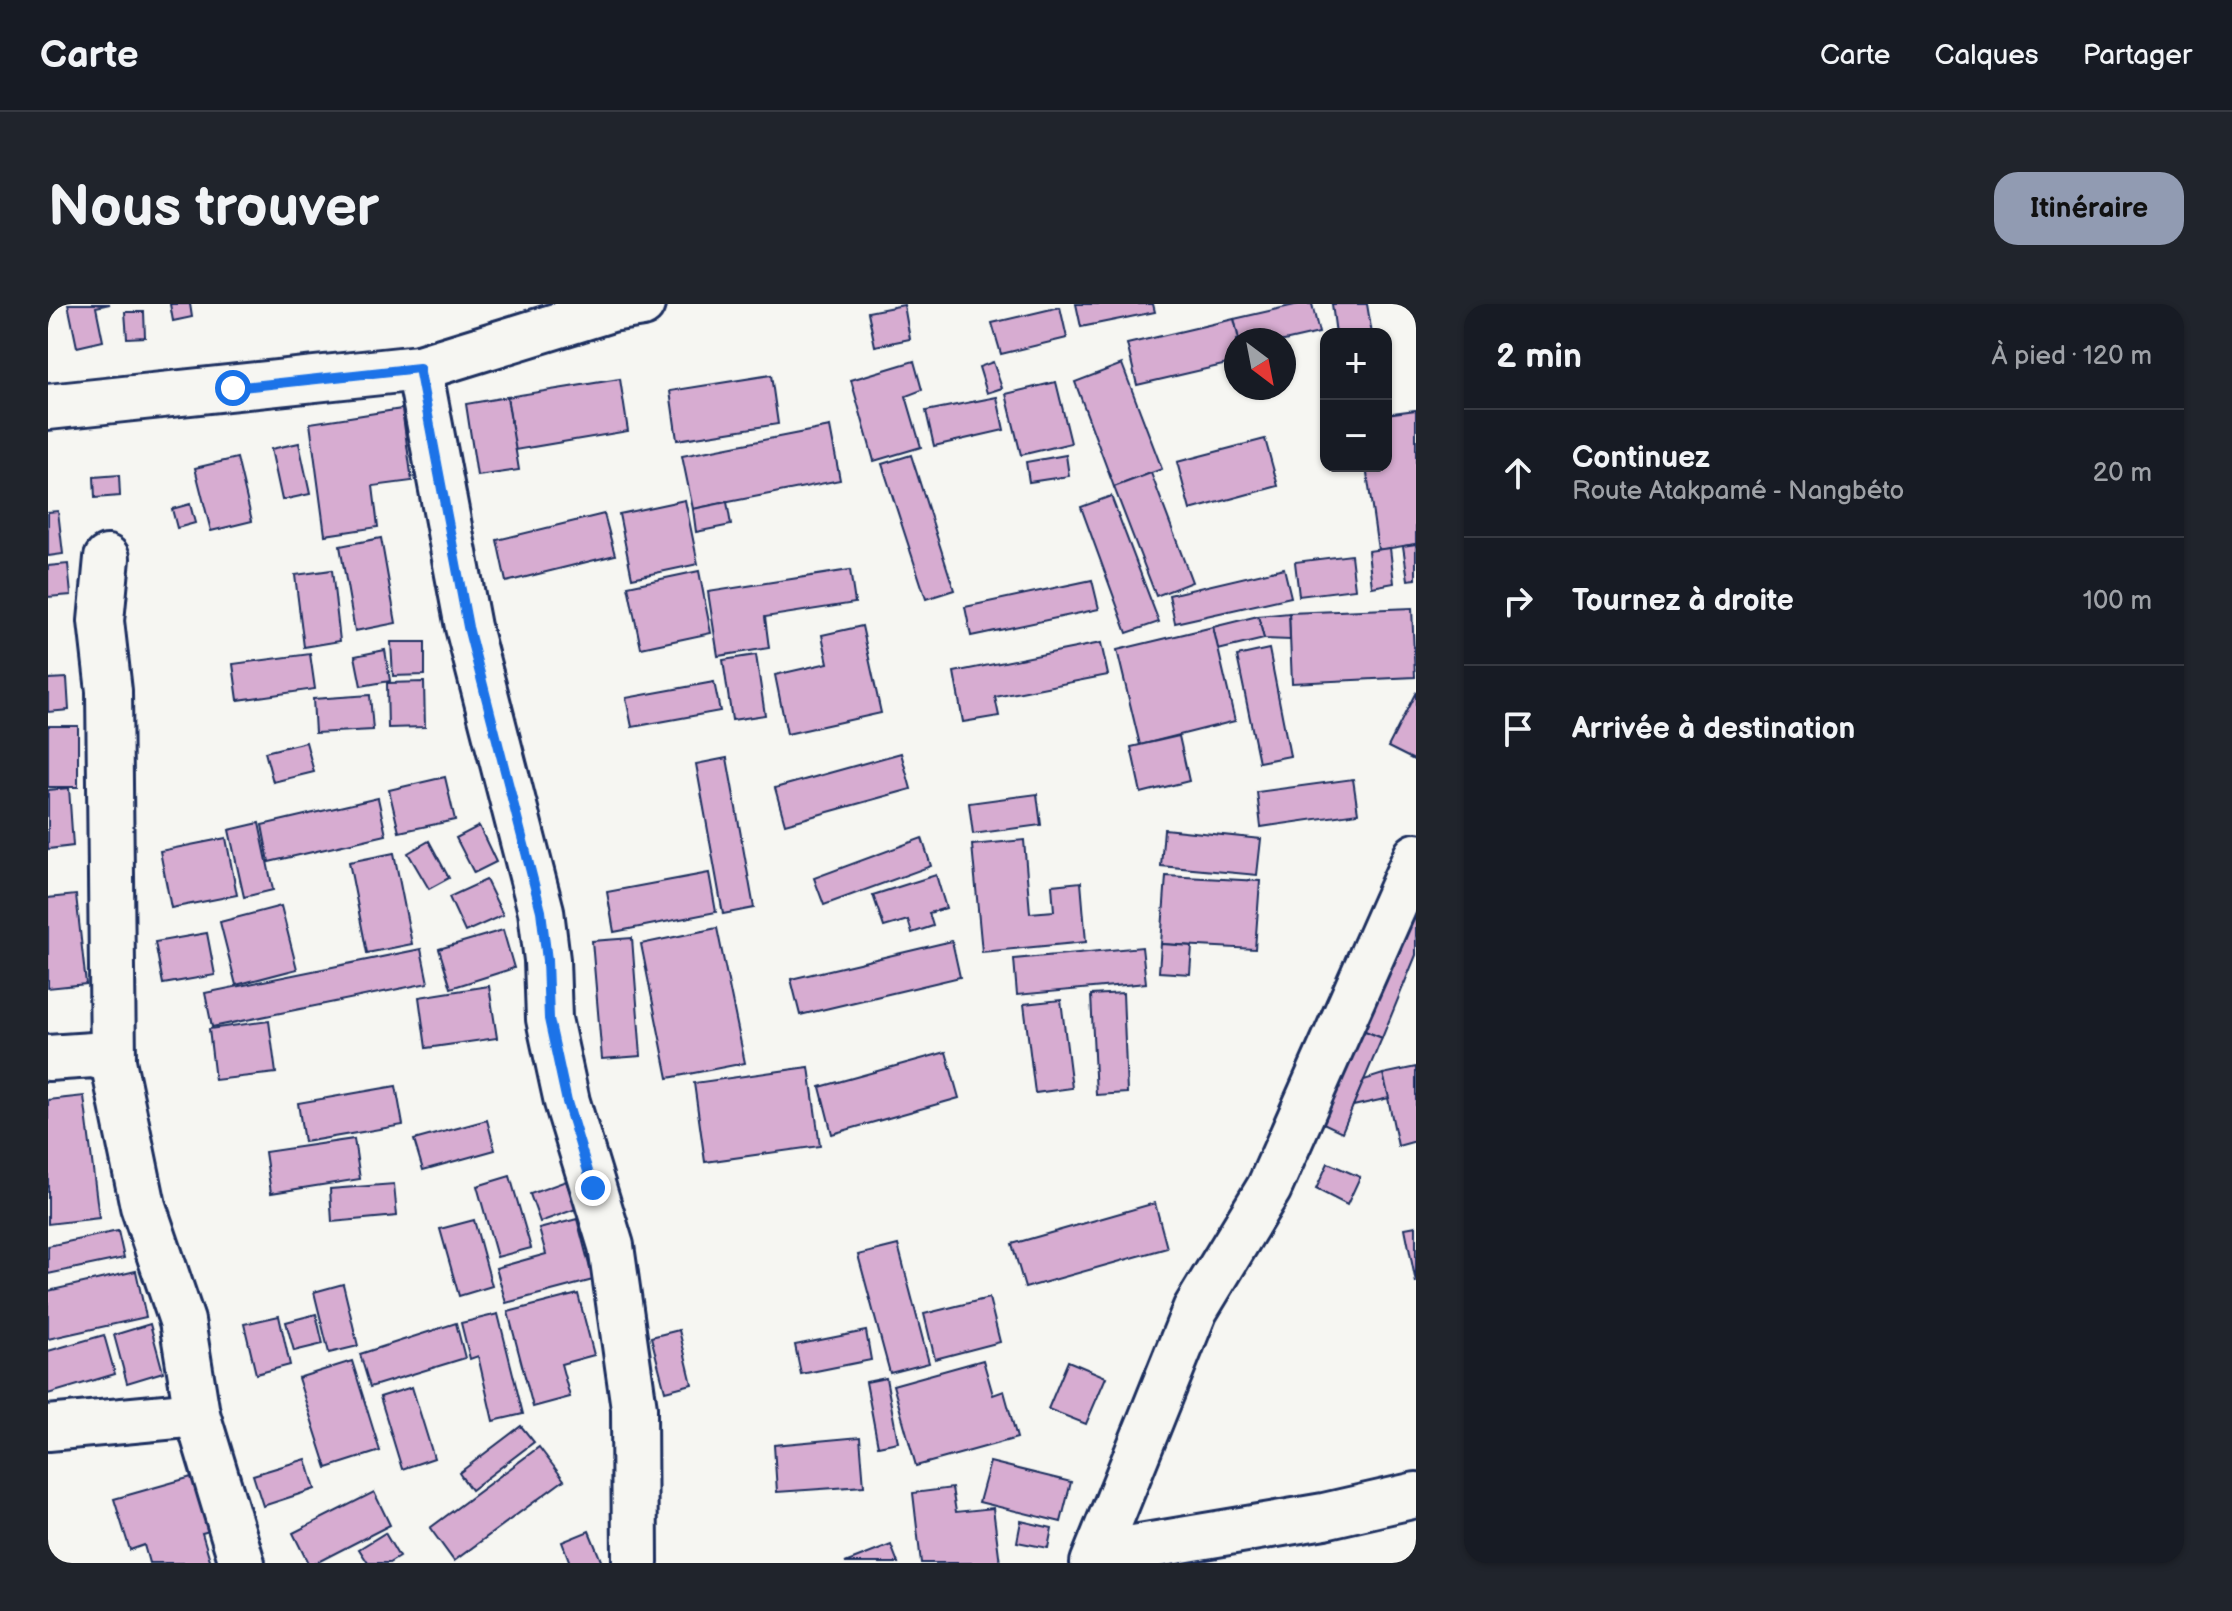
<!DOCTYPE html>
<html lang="fr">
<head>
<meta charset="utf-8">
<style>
  body { margin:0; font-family:"Balsamiq Sans",sans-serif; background:#20242c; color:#f1f3f6 }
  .controls { position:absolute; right:24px; top:24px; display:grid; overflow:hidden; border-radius:16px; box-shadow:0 2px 6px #0004 }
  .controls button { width:72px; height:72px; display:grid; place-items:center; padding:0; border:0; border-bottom:2px solid #363941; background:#171b24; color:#f1f3f6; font:40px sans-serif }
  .compass { position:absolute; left:1176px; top:24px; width:72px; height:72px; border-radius:50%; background:#171b24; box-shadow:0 2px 6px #0004; rotate:148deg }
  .stop { position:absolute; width:24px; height:24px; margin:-18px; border:6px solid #1a73e8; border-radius:50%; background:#fff }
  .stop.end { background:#1a73e8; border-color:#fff; box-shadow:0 2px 8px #0008 }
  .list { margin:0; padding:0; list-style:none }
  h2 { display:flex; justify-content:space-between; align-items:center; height:104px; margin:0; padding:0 32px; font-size:34px }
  h2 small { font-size:26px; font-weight:400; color:#9ea1a6 }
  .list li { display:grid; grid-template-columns:52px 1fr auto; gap:24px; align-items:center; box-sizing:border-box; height:128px; padding:0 32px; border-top:2px solid #363941 }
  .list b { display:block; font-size:30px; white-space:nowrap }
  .list p { margin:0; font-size:26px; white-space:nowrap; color:#9ea1a6 }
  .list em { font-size:26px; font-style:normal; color:#9ea1a6 }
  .icon { flex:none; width:44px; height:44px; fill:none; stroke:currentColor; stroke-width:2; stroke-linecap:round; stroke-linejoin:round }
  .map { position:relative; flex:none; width:1368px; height:1259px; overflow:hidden; border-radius:24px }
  header { display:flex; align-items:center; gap:48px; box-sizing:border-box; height:112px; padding:0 40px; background:#171b24; border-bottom:2px solid #363941 }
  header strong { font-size:38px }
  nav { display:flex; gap:44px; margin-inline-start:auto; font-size:28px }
  .intro { display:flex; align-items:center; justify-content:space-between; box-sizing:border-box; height:192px; padding:0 48px }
  h1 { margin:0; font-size:56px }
  .button { padding:20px 36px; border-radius:24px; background:#919bb2; color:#111; font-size:28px; font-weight:700 }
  main { display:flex; gap:48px; padding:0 48px }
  aside { flex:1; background:#171b24; border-radius:24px; box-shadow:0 2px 6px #0004 }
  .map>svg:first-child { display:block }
  .building { fill:#d7acd1; stroke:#1b2f5e; stroke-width:2 }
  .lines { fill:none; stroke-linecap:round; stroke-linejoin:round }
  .minor-casing { stroke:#1b2f5e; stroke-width:50 }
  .secondary-casing { stroke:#1b2f5e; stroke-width:50 }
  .minor { stroke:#f6f6f2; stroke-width:44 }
  .secondary { stroke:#f6f6f2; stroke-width:44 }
  .route { stroke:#1a73e8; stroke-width:10 }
</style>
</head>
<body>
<header>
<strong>Carte</strong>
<nav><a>Carte</a><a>Calques</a><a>Partager</a></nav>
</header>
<div class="intro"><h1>Nous trouver</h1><a class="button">Itinéraire</a></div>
<main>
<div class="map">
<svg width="1368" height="1259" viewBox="0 0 1368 1259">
  <rect width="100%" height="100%" fill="#f6f6f2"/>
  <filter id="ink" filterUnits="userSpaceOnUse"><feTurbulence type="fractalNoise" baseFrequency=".0125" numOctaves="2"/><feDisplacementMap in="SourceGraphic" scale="16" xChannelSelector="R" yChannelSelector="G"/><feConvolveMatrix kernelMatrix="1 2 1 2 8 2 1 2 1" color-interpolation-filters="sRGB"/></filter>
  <g filter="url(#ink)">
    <g class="building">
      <path d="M20,0H62L48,3L55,37L29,43Z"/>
      <path d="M122,0H142L144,13L125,17Z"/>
      <path d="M1028,0H1105L1107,8L1033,23Z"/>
      <path d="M1251,0H1264L1271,29L1236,37L1191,36L1186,15Z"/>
      <path d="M1284,0H1319L1324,30H1288Z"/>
      <path d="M856,1L862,35L827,42L820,8Z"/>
      <path d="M1012,3L1019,34L953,50L944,19Z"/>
      <path d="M77,8H96L97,33L79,34Z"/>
      <path d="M1186,15L1191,36H1188V58L1089,81L1079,40Z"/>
      <path d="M866,57L874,86L858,92L873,143L826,157L803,76Z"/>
      <path d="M945,58L954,84L939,89L931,63Z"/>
      <path d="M1074,60L1114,165L1066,183L1027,78Z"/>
      <path d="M723,71L730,120L629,136L622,87Z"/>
      <path d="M572,75L580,127L467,146L459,93Z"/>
      <path d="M1008,78L1023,139L973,151L958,90Z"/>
      <path d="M459,93L471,166L429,172L418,100Z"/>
      <path d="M949,93L956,126L886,142L878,107Z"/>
      <path d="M354,105L364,177L325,182L330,223L277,231L262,119Z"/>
      <path d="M1368,106V240L1330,246L1318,162H1338V110Z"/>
      <path d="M782,123L792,176L645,205L634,152Z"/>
      <path d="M1217,135L1230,182L1142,206L1129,158Z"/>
      <path d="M251,139L262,190L234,196L223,145Z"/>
      <path d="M863,151L906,286L878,295L834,160Z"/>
      <path d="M1018,151L1021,172L981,178L978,158Z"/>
      <path d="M189,154L204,217L163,227L147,164Z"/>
      <path d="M1103,169L1144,278L1108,292L1066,183Z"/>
      <path d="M71,171L72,192L47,194L46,173Z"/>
      <path d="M1063,192L1111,318L1079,329L1033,203Z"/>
      <path d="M637,196L650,260L584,274L571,210Z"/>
      <path d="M679,198L683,221L648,228L645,205Z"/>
      <path d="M142,200L147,219L129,224L124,205Z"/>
      <path d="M10,207L15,250L0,252V208Z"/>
      <path d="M556,210L567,251L458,278L449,236Z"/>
      <path d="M333,234L348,319L307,327L292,242Z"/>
      <path d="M1368,240V275L1360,276L1355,242Z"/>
      <path d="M1342,244L1346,279L1324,283L1320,247Z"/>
      <path d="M1303,251L1307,285L1251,292L1247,258Z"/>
      <path d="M20,260L23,291L0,293V262Z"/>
      <path d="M1236,264L1243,293L1127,319L1121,291Z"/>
      <path d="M284,266L292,337L256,343L247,271Z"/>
      <path d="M802,266L807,299L717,313L721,344L670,352L660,288Z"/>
      <path d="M651,267L663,329L593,344L580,282Z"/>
      <path d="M1044,276L1051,305L923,332L917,303Z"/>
      <path d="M1364,304L1367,373L1244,379L1241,309Z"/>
      <path d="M1241,309L1242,336L1216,335L1210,312Z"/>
      <path d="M1210,312L1216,335L1170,346L1165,323Z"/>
      <path d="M814,322L833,409L739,430L727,371L780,359L774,331Z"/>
      <path d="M1165,323L1187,417L1092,441L1069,346Z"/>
      <path d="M343,338H377V371L345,372Z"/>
      <path d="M1053,339L1060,371L947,393L951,412L915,418L906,368Z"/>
      <path d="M1221,345L1242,452L1211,458L1189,352Z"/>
      <path d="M337,346L342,377L313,382L307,352Z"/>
      <path d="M262,350L267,385L190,396L185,360Z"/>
      <path d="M708,351L717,411L684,416L675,356Z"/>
      <path d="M19,374L21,406L0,408V375Z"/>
      <path d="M376,378L377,423L340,424L339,379Z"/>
      <path d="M666,378L672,407L584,423L578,394Z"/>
      <path d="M1368,388V451L1366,456L1340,443Z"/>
      <path d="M322,391L325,426L267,429L265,395Z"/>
      <rect x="0" y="422" width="30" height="61"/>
      <path d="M1131,432L1141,477L1093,489L1083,443Z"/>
      <path d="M258,438L266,468L225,478L217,448Z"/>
      <path d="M853,449L863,485L737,520L727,484Z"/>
      <path d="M679,454L706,604L675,610L648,460Z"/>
      <path d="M397,473L407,516L351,528L341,486Z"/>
      <path d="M1305,475L1310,509L1213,523L1209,488Z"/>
      <path d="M21,484L25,542L0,545V486Z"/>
      <path d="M989,490L993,521L925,530L921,499Z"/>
      <path d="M330,494L338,531L221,558L214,521Z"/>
      <path d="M211,519L225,586L196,593L181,526Z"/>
      <path d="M431,522L448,558L426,569L408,534Z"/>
      <path d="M1116,525L1213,535L1209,571L1113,562Z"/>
      <path d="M178,534L189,591L123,604L112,547Z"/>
      <path d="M874,534L883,562L776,601L766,574Z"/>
      <path d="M976,536L982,609L1006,607L1004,581L1033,578L1038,638L934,648L924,541Z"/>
      <path d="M381,537L401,574L381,585L360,549Z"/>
      <path d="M346,549L364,640L319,649L301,558Z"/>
      <path d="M661,569L668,608L566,628L559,588Z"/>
      <path d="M888,571L898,604L881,609L885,622L864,629L860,616L836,623L825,591Z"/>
      <path d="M1118,572L1212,577L1207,645L1113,640Z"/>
      <path d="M438,576L455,611L417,628L401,593Z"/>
      <path d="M28,591L38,680L0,684V594Z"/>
      <path d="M233,602L249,665L188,681L172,618Z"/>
      <path d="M1361,608L1368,610V651L1334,734L1312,725Z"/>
      <path d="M669,624L697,759L620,774L593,640Z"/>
      <path d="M455,626L466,664L403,684L391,645Z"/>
      <path d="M159,629L167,671L115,680L107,638Z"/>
      <path d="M584,634L593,752L554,755L544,637Z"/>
      <path d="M904,637L912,673L752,711L743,675Z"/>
      <path d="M1113,640L1144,642L1142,670L1111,668Z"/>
      <path d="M1094,643L1098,679L969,691L966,655Z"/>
      <path d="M373,645L380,679L164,723L157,689Z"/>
      <path d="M441,682L449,734L378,744L371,693Z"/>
      <path d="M1075,689L1079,789L1048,791L1043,691Z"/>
      <path d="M1013,696L1024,784L987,789L976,700Z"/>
      <path d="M221,717L228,769L167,776L161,725Z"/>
      <path d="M1312,725L1334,734L1294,828L1273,818Z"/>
      <path d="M898,748L911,794L784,830L772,783Z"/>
      <path d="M761,763L772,842L657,858L646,779Z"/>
      <path d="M1368,763V837L1350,842L1335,770Z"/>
      <path d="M1335,770L1341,794L1305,802L1316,776Z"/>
      <path d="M348,782L355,821L256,838L250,799Z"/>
      <path d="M36,792L51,914L0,920V796Z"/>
      <path d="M439,816L447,846L375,866L366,836Z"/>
      <path d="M306,835L312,875L223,889L217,848Z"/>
      <path d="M1280,859L1312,873L1299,901L1268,885Z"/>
      <path d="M462,872L483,944L449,953L429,882Z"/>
      <path d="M518,877L528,905L492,918L482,890Z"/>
      <path d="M346,880L349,912L284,918L282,885Z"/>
      <path d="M1107,899L1119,944L977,984L964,940Z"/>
      <path d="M529,915L545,976L458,999L448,964L498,950L491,925Z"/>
      <path d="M426,916L444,982L411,992L392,925Z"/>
      <path d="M1368,922V979L1357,924Z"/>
      <path d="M70,927L76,954L0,970V942Z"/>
      <path d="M850,941L881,1059L842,1069L810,951Z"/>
      <path d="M88,967L98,1013L0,1035V987Z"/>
      <path d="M295,980L310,1042L281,1049L266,988Z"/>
      <path d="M530,990L546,1051L513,1060L522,1093L485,1103L460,1008Z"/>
      <path d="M941,994L952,1038L887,1055L876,1010Z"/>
      <path d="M268,1010L275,1040L246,1047L238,1018Z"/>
      <path d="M450,1010L475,1110L445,1117L430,1052L422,1055L413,1019Z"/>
      <path d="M231,1012L242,1061L208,1070L196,1020Z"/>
      <path d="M408,1019L417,1054L322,1083L312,1050Z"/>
      <path d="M102,1020L115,1068L79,1079L66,1031Z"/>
      <path d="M631,1026L644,1080L617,1087L603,1033Z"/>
      <path d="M818,1027L823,1056L753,1070L747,1041Z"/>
      <path d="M56,1031L67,1070L0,1090V1047Z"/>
      <path d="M935,1056L945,1091L956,1087L969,1134L868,1162L845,1081Z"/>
      <path d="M304,1057L332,1147L279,1164L250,1074Z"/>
      <path d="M1020,1057L1058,1073L1038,1120L1000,1105Z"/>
      <path d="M838,1074L850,1138L830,1142L818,1078Z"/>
      <path d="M364,1083L386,1154L354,1165L332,1093Z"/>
      <path d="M473,1122L486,1138L423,1186L411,1169Z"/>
      <path d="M812,1133L816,1182L729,1188L726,1141Z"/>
      <path d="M491,1143L516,1176L406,1257L382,1224Z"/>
      <path d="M258,1155L267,1185L215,1202L205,1171Z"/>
      <path d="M942,1158L1023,1178L1013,1218L931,1198Z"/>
      <path d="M154,1170L169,1225L154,1229L163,1259H101L96,1241L82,1246L66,1195Z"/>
      <path d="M904,1184L908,1208L945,1204L952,1259H873L865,1189Z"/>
      <path d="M326,1188L342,1221L268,1259H260L245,1229Z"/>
      <path d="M973,1217L1004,1224L1000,1244L969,1238Z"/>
      <path d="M541,1227L554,1259H522L514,1238Z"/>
      <path d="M337,1229L351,1253L341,1259H320L311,1245Z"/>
      <path d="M843,1241L850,1259H797Z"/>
    </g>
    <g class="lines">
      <defs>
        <g id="minor">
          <path d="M371,64L420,323L493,607L499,656L501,715L519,798L563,942L586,1104L587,1259"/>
          <path d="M59,254L53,317L61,387L65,757L95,902L134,1017L149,1110L194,1259"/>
          <path d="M0,754L45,751L65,757"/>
          <path d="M0,1124L149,1110"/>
          <path d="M1050,1250L1276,1212L1368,1191"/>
          <path d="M1045,1259L1147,1006L1221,884L1368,552"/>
        </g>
        <path id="secondary" d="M0,103L371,64L563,5L594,0"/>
      </defs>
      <use href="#minor" class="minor-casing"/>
      <use href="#secondary" class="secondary-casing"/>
      <use href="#minor" class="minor"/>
      <use href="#secondary" class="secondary"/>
    </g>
  </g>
  <g class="lines" filter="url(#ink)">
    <path class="route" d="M185,84L371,64L420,323L493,607L499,656L501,715L519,798L545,884"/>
  </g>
</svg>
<div class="controls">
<button>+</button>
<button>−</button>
</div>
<svg class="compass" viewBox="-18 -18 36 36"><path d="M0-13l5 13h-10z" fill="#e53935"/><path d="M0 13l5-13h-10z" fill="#9ea1a6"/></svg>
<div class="stop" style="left:185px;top:84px"></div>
<div class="stop end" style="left:545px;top:884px"></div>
</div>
<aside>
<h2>2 min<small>À pied · 120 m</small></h2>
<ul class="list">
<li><svg class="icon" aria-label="ahead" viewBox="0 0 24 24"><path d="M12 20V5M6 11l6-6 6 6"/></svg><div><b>Continuez</b><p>Route Atakpamé - Nangbéto</p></div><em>20 m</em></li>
<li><svg class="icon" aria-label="right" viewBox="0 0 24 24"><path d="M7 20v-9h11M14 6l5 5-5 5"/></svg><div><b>Tournez à droite</b></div><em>100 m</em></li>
<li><svg class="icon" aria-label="arrive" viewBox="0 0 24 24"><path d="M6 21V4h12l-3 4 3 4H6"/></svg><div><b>Arrivée à destination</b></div></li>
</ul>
</aside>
</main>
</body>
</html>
